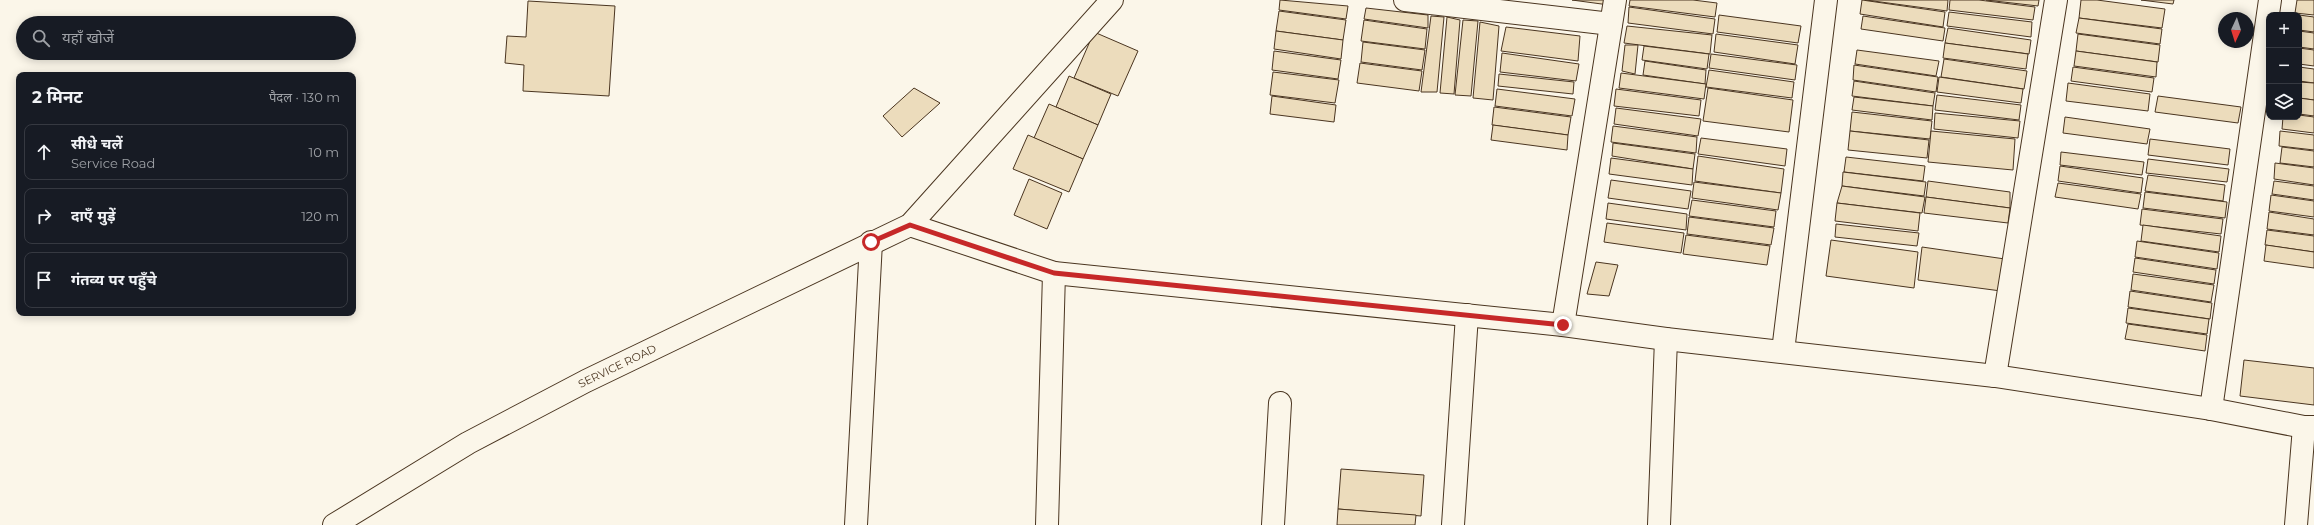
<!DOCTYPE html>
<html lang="hi">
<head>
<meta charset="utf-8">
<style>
  body { margin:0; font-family:Montserrat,"Noto Sans Devanagari",sans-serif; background:#242831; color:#f1f3f6 }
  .controls { position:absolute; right:12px; top:12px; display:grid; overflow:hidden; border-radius:8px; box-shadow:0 2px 10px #0003 }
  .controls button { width:36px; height:36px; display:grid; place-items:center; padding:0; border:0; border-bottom:1px solid #363941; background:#171b24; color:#f1f3f6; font:20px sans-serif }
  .compass { position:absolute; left:2218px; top:12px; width:36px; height:36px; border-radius:50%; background:#171b24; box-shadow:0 2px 10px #0003; rotate:184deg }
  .stop { position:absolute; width:12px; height:12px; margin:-9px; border:3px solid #c62828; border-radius:50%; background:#fff }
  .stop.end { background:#c62828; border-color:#fff; box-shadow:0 1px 4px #0008 }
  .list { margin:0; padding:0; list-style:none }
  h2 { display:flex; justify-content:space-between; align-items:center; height:52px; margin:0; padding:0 16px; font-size:17px }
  h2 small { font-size:13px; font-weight:400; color:#9ea1a6 }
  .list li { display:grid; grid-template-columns:26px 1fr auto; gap:12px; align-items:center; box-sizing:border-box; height:56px; margin:0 8px 8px; padding:0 8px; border:1px solid #363941; border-radius:8px }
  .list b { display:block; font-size:15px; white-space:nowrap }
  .list p { margin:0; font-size:13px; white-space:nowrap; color:#9ea1a6 }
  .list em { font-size:13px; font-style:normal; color:#9ea1a6 }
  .icon { flex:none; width:22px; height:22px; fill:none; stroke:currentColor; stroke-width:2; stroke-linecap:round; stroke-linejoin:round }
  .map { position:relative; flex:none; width:2314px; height:525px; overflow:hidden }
  .search { position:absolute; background:#171b24; box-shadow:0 2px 10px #0003; left:16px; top:16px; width:340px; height:44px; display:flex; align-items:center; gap:10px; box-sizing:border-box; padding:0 14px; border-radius:22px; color:#9ea1a6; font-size:15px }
  .panel { position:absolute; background:#171b24; box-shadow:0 2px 10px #0003; left:16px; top:72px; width:340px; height:244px; border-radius:8px }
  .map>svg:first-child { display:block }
  .building { fill:#ecdcbc; stroke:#4a3520 }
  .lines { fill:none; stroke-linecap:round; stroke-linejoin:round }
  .minor-casing { stroke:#4a3520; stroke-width:24 }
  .tertiary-casing { stroke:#4a3520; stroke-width:24 }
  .minor { stroke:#fbf6e9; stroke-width:22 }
  .tertiary { stroke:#fbf6e9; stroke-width:22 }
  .route { stroke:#c62828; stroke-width:5 }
  .labels { text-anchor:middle; stroke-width:3; stroke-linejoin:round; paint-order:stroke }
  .street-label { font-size:11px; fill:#4a3520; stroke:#fbf6e9 }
</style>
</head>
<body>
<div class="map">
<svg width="2314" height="525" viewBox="0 0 2314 525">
  <rect width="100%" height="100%" fill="#fbf6e9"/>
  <g class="building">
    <path d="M1280,0L1348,6L1346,19L1279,10Z"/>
    <path d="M1572,0H1609V5Z"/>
    <path d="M1630,0H1693L1717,3L1715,17L1629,6Z"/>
    <path d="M1862,0L1945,12L1943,27L1860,14Z"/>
    <path d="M1866,0H1948L1947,11Z"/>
    <path d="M1950,0H1979L2035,7L2033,20L1949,10Z"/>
    <path d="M1986,0H2039L2038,6Z"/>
    <path d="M2081,0H2097L2165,9L2162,28L2079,18Z"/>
    <path d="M2141,0H2174L2173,4Z"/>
    <path d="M2297,0H2314V15L2295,13Z"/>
    <path d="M528,1L615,6L609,96L523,91L524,65L505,63L507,36L526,37Z"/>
    <path d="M1629,7L1715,19L1713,34L1628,23Z"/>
    <path d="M1366,8L1428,15V28L1364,19Z"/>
    <path d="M1279,11L1346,20L1343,40L1276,31Z"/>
    <path d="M1949,12L2032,22L2031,37L1947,26Z"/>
    <path d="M1719,15L1801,26L1798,43L1717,32Z"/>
    <path d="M2299,15L2314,17V32L2299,30Z"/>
    <path d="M1431,16L1444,17L1437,92H1421Z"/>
    <path d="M1863,16L1945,28L1943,41L1861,29Z"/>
    <path d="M1447,17L1460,20L1454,94L1440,93Z"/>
    <path d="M2079,18L2162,29L2160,44L2076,33Z"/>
    <path d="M1364,20L1427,29L1425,49L1361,41Z"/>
    <path d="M1463,20L1478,21L1471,96L1455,95Z"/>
    <path d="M1480,22L1499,26L1493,100L1473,98Z"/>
    <path d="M1627,26L1712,35L1710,54L1624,43Z"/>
    <path d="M1506,27L1580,36L1578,61L1501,51Z"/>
    <path d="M1948,28L2031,40L2029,54L1945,43Z"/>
    <path d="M1276,31L1343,40L1341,59L1274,49Z"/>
    <path d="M2299,31L2314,33V49L2299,47Z"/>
    <path d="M1094,32L1138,51L1118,96L1074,78Z"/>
    <path d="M1716,34L1798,45L1795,64L1714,52Z"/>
    <path d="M2078,34L2160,45L2158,62L2076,51Z"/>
    <path d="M1363,42L1425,50L1422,70L1361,62Z"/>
    <path d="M1945,43L2028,54L2026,69L1943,58Z"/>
    <path d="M1625,45H1638L1635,74L1622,71Z"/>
    <path d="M1644,46L1709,54L1707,69L1642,60Z"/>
    <path d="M2299,48L2314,50V66L2299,64Z"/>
    <path d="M1857,50L1939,61L1936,76L1855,64Z"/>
    <path d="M1274,51L1341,60L1338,79L1272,70Z"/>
    <path d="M2076,51L2157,62L2156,77L2074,66Z"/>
    <path d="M1502,53L1579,64L1576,81L1500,72Z"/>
    <path d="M1711,54L1797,65L1795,80L1709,68Z"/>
    <path d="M1944,59L2027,71L2024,89L1941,77Z"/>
    <path d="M1645,61L1706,70L1705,84L1643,75Z"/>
    <path d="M1360,63L1422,71L1419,91L1357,83Z"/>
    <path d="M1854,65L1938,77L1936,92L1853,80Z"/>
    <path d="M2073,67L2154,78L2152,92L2071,81Z"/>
    <path d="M2299,67L2314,69V83L2299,81Z"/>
    <path d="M1709,70L1794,82L1792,98L1706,87Z"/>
    <path d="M1273,72L1339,80L1335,103L1270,95Z"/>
    <path d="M1621,73L1706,84L1704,99L1619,88Z"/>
    <path d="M1499,74L1574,82L1573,94L1498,86Z"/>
    <path d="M1069,76L1111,94L1098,125L1056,107Z"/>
    <path d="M1939,77L2023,89L2021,103L1937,92Z"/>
    <path d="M1854,81L1935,93L1933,106L1852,96Z"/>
    <path d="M2299,82L2314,83V100L2299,98Z"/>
    <path d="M2068,83L2150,94L2148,111L2066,101Z"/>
    <path d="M914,88L940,103L902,137L883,116Z"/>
    <path d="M1708,88L1793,100L1789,132L1703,121Z"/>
    <path d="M1497,89L1575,99L1572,116L1495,106Z"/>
    <path d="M1616,89L1701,100L1699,116L1614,106Z"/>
    <path d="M1937,95L2021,105L2019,120L1935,110Z"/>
    <path d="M1272,96L1336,105L1334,122L1270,114Z"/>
    <path d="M2158,96L2241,107L2238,123L2155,112Z"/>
    <path d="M1854,97L1933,106L1932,120L1852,110Z"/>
    <path d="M2299,98L2314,100V116L2299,114Z"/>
    <path d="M1049,104L1098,125L1083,159L1034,138Z"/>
    <path d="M1494,107L1571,117L1568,135L1492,125Z"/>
    <path d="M1616,108L1701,119L1698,136L1614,124Z"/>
    <path d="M1852,112L1932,121L1930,139L1850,131Z"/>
    <path d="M1935,113L2020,121L2018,138L1934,129Z"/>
    <path d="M2299,115L2314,117V133L2282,129L2283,117H2299Z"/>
    <path d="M2065,117L2150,129L2147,144L2063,133Z"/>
    <path d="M1493,125L1568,135L1567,150L1491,140Z"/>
    <path d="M1613,126L1697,137L1696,153L1611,142Z"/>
    <path d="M1850,131L1929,140L1927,158L1848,150Z"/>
    <path d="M1931,131L2015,139L2013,170L1928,162Z"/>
    <path d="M2280,131L2314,135V150L2279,146Z"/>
    <path d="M1028,135L1083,159L1069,192L1013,169Z"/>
    <path d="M1701,138L1787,149L1785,166L1698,154Z"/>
    <path d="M2150,139L2230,149L2228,165L2148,155Z"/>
    <path d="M1613,143L1695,154L1693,169L1612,156Z"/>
    <path d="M2282,147L2314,151V167L2280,163Z"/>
    <path d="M2061,152L2144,162L2142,175L2060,165Z"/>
    <path d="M1698,156L1784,169L1781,193L1695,181Z"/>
    <path d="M1846,157L1925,166L1923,181L1844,172Z"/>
    <path d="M1611,158L1693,169L1692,185L1609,174Z"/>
    <path d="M2148,159L2229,169L2227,182L2146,173Z"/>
    <path d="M2275,163L2314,168V185L2274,179Z"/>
    <path d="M2060,166L2143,178L2141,193L2058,181Z"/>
    <path d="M1843,172L1926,182L1924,196L1842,186Z"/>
    <path d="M2148,175L2225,185L2223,201L2145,191Z"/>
    <path d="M1029,179L1062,193L1047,229L1014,215Z"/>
    <path d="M1611,180L1691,191L1688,209L1608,198Z"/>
    <path d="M1928,181L2010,192V208L1926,197Z"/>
    <path d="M2274,181L2314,186V200L2272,194Z"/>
    <path d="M1694,182L1781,193L1778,210L1692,198Z"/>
    <path d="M2058,183L2141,194L2138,209L2055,197Z"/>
    <path d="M1842,186L1925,197L1922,213L1837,203Z"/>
    <path d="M2145,192L2227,202L2225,218L2143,208Z"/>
    <path d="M2271,195L2314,201V217L2269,211Z"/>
    <path d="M1926,197L2010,208L2008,223L1924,213Z"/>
    <path d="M1692,200L1776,211L1774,227L1689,216Z"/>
    <path d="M1608,203L1687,214L1686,230L1606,219Z"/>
    <path d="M1837,203L1920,213L1918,231L1835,221Z"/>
    <path d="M2142,209L2223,219L2221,234L2140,225Z"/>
    <path d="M2269,212L2314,219V235L2267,229Z"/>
    <path d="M1689,217L1774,228L1771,245L1687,234Z"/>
    <path d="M1607,223L1684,233L1681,253L1604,242Z"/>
    <path d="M1836,224L1919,233L1917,246L1835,237Z"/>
    <path d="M2143,225L2221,236L2219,252L2141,241Z"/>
    <path d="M2267,230L2314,236V252L2265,245Z"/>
    <path d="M1686,235L1770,246L1767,265L1683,254Z"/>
    <path d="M1831,240L1918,252L1914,288L1826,276Z"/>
    <path d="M2137,241L2219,253L2217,269L2135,257Z"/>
    <path d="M2266,245L2314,252V268L2264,261Z"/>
    <path d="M1922,247L2005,259L2001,291L1918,280Z"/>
    <path d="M2135,258L2216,270L2214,284L2133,272Z"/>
    <path d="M1596,262L1618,265L1609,296L1587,294Z"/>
    <path d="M2133,274L2214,285L2211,302L2131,290Z"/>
    <path d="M2130,291L2212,303L2210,319L2128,307Z"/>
    <path d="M2128,308L2209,319L2207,334L2126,323Z"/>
    <path d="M2128,324L2207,335L2205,351L2125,339Z"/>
    <path d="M2244,360L2314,368V405L2240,396Z"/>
    <path d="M1341,469L1424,475L1421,516L1338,509Z"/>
    <path d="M1338,509L1416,515L1415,525H1337Z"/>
  </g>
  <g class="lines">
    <defs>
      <g id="minor">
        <path d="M1405,0L1611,24"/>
        <path d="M910,225L1054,273L1563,325L1666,339L1995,376L2211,409L2304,427H2314"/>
        <path d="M1563,325L1615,0"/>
        <path d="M1783,351L1826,0"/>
        <path d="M1995,376L2056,0"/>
        <path d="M2211,409L2270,0"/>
        <path d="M856,525L871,242"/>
        <path d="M1047,525L1054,273"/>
        <path d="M1273,525L1280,403"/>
        <path d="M1453,525L1467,315"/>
        <path d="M1659,525L1666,339"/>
        <path d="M2296,525L2304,427"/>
      </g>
      <g id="tertiary">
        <path id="s1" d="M334,525L468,443L586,381L910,225L1112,0"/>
      </g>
    </defs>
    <use href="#minor" class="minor-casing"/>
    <use href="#tertiary" class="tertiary-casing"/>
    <use href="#minor" class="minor"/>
    <use href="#tertiary" class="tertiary"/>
  </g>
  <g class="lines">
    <path class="route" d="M871,242L910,225L1054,273L1563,325"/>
  </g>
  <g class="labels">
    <g class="street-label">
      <text dy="4" stroke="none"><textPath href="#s1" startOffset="325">SERVICE ROAD</textPath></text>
    </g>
  </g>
</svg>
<div class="controls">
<button>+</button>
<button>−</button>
<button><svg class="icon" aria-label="layers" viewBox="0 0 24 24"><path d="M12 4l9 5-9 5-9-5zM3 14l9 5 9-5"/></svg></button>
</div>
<svg class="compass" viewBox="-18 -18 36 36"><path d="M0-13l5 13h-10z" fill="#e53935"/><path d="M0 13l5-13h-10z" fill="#9ea1a6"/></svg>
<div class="stop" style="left:871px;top:242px"></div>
<div class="stop end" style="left:1563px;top:325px"></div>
<div class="search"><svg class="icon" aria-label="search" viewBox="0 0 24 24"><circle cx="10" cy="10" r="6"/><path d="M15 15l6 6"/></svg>यहाँ खोजें</div>
<section class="panel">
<h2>2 मिनट<small>पैदल · 130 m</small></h2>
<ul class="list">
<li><svg class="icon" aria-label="ahead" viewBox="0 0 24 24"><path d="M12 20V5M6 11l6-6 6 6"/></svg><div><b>सीधे चलें</b><p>Service Road</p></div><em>10 m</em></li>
<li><svg class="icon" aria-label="right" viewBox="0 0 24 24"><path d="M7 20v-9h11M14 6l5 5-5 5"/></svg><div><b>दाएँ मुड़ें</b></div><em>120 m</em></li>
<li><svg class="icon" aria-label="arrive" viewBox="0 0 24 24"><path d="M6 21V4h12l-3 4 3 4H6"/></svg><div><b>गंतव्य पर पहुँचे</b></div></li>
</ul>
</section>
</div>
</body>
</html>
